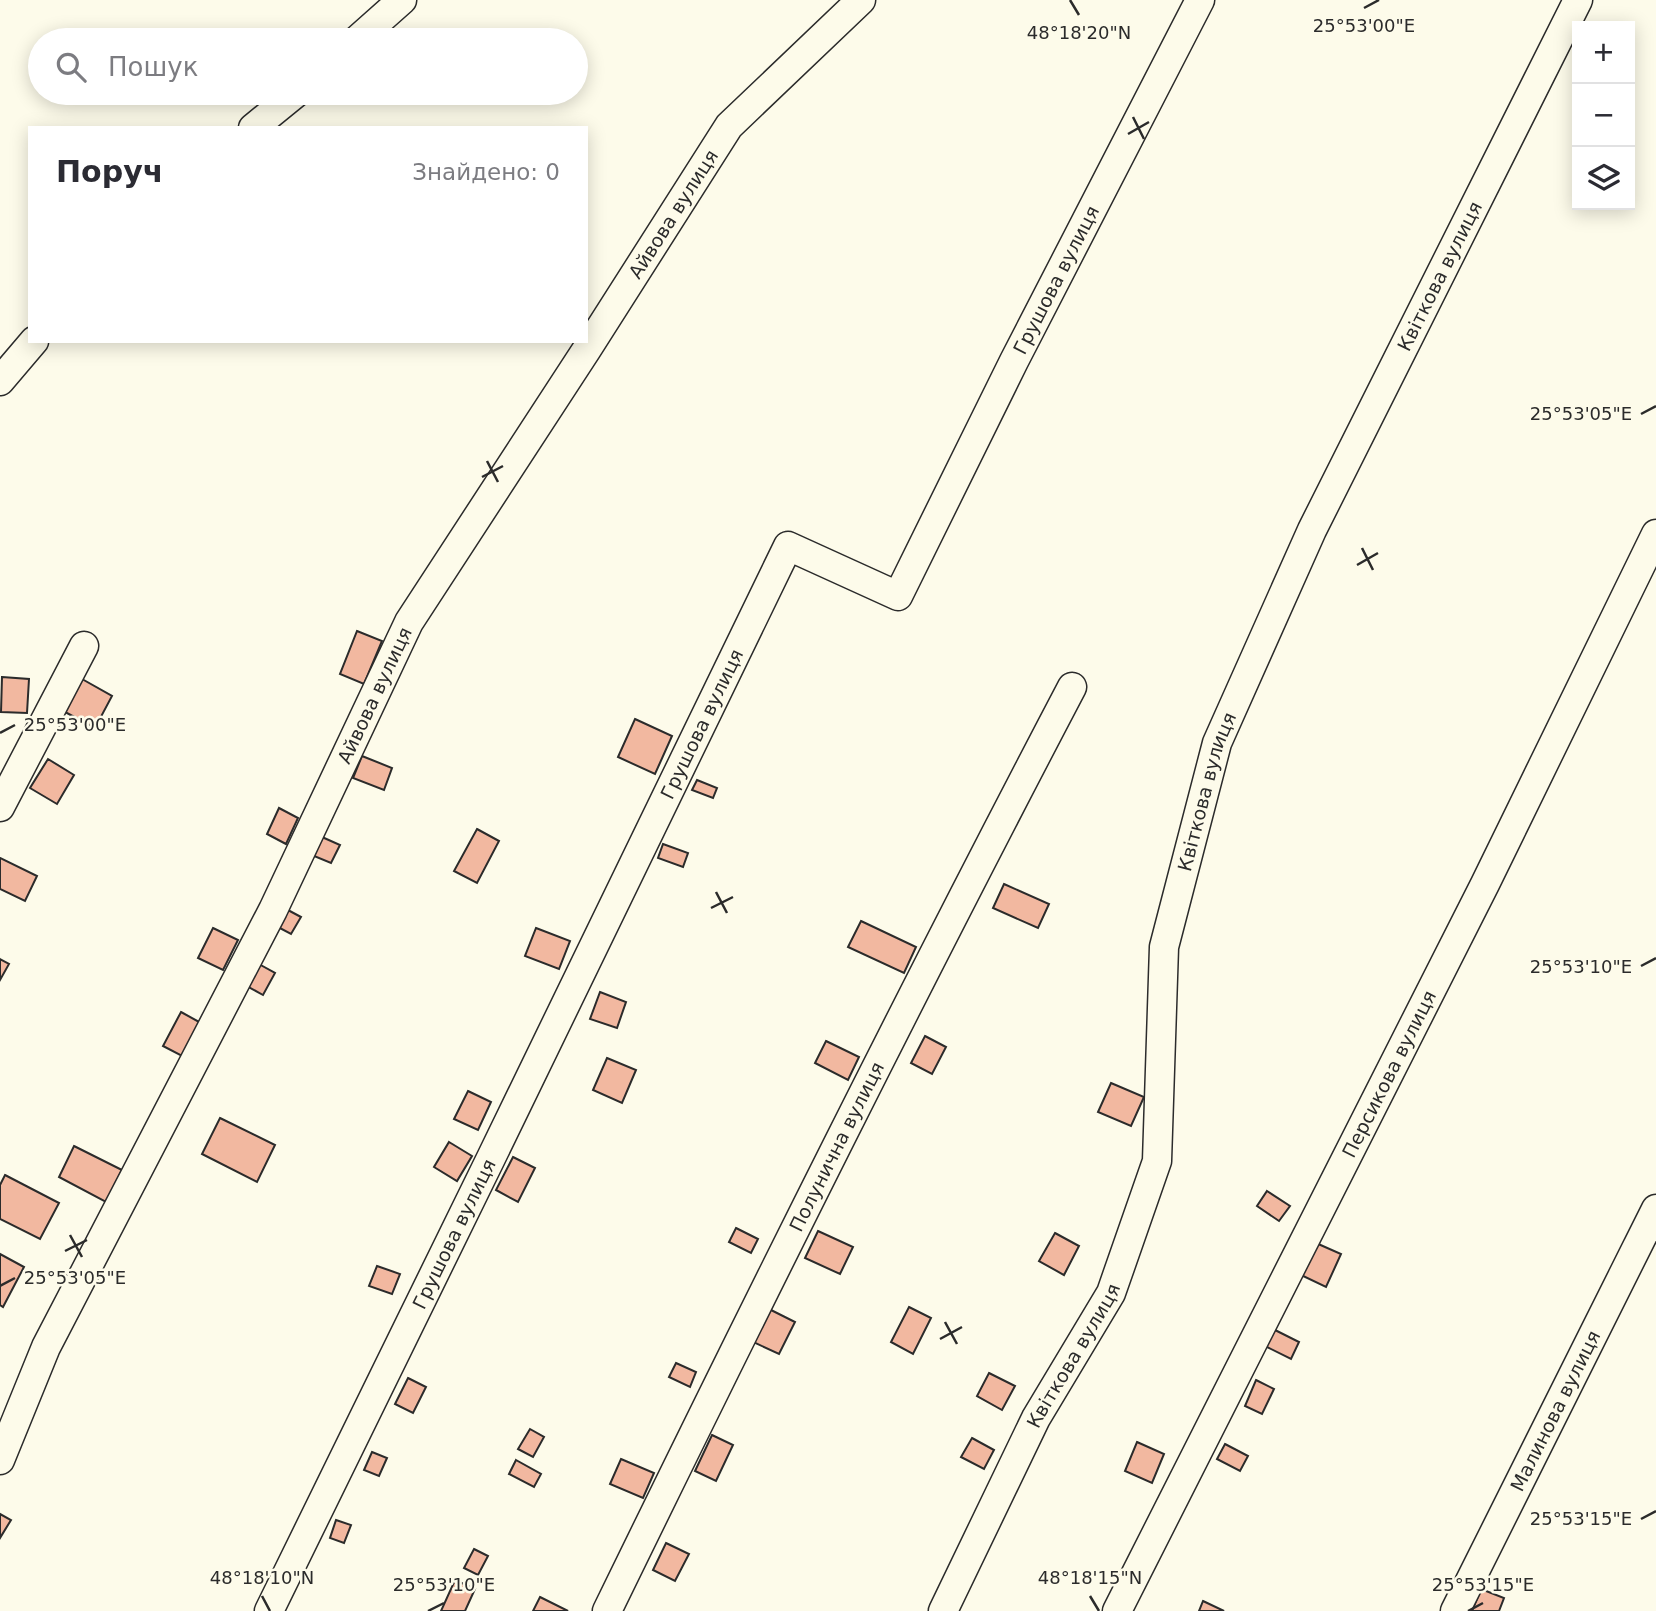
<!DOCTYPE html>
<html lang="uk">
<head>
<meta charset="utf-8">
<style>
  body { margin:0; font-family:"DejaVu Sans",sans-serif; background:#f7f7f7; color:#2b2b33 }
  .controls { position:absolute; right:21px; top:21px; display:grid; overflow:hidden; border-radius:0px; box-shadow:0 4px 18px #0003 }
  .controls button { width:63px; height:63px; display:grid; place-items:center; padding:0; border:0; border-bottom:2px solid #e1e1e2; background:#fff; color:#2b2b33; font:35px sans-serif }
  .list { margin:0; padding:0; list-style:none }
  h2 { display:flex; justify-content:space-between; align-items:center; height:91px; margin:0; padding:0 28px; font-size:30px }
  h2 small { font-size:23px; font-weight:400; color:#7c7c81 }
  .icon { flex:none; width:38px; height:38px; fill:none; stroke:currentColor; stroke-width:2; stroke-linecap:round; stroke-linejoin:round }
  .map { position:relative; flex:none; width:1656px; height:1611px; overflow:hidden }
  .search { position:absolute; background:#fff; box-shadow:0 4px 18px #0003; left:28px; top:28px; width:560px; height:77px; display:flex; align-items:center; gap:18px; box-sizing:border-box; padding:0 24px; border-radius:38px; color:#7c7c81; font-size:26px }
  .panel { position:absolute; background:#fff; box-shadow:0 4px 18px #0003; left:28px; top:126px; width:560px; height:217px; border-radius:0px }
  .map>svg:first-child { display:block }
  .building { fill:#f2b8a0; stroke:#2b2b2b; stroke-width:2 }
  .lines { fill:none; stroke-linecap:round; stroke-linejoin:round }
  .street-casing { stroke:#2b2b2b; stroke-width:31 }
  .street { stroke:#fdfbea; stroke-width:28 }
  .ticks { fill:none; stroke:#2b2b2b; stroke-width:2.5 }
  .labels { text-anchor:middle; stroke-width:5; stroke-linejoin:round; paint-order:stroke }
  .street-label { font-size:19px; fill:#2b2b2b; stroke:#fdfbea }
  .ticks-label { font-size:18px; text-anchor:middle; fill:#2b2b2b; stroke:#fdfbea; stroke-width:5; stroke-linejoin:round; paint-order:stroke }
</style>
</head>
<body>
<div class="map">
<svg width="1656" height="1611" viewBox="0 0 1656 1611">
  <rect width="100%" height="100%" fill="#fdfbea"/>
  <g class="building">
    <path d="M357,631L382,641L364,684L340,674Z"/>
    <path d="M2,677L29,679L27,713L1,712Z"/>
    <path d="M82,679L112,696L95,728L65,712Z"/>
    <path d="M635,719L672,736L655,774L618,757Z"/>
    <path d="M362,756L392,768L384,790L353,778Z"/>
    <path d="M48,759L74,775L57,804L30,788Z"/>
    <path d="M697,780L717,788L713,798L692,790Z"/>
    <path d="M279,808L298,818L286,844L267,834Z"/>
    <path d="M477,829L499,841L477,883L454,871Z"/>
    <path d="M322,837L340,845L331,863L314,856Z"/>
    <path d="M663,844L688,853L683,867L658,858Z"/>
    <path d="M0,858L37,876L25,901L0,889Z"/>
    <path d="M1004,884L1049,904L1038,928L993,908Z"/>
    <path d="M286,909L301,917L291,934L276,926Z"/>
    <path d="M861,921L916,947L904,973L848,947Z"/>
    <path d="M213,928L238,940L223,970L198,958Z"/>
    <path d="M536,928L570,941L559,969L525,956Z"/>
    <path d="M0,959L9,964L0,980Z"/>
    <path d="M257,963L275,973L263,995L245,985Z"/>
    <path d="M600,992L626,1002L617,1028L590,1019Z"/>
    <path d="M181,1012L201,1023L184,1057L163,1046Z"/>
    <path d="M925,1036L946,1047L932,1074L911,1063Z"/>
    <path d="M826,1041L859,1057L848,1080L815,1063Z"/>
    <path d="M607,1058L636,1070L622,1103L593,1090Z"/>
    <path d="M1111,1083L1144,1097L1131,1126L1098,1112Z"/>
    <path d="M468,1091L491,1102L478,1130L454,1119Z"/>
    <path d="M220,1118L275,1145L257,1182L202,1154Z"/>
    <path d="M449,1142L472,1156L457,1181L434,1167Z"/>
    <path d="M74,1146L122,1170L106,1202L59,1177Z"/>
    <path d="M513,1157L535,1168L518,1202L496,1190Z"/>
    <path d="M5,1175L59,1203L40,1239L0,1219V1185Z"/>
    <path d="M1267,1191L1290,1206L1279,1221L1257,1206Z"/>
    <path d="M736,1228L758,1239L751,1253L729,1242Z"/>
    <path d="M818,1231L853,1247L840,1274L805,1258Z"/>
    <path d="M1055,1233L1079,1246L1064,1275L1039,1261Z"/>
    <path d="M1316,1243L1341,1254L1326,1287L1301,1275Z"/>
    <path d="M0,1254L24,1267L3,1307L0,1305Z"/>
    <path d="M377,1266L400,1274L392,1294L369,1286Z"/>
    <path d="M765,1307L795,1322L779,1354L749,1340Z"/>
    <path d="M909,1307L931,1318L913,1354L891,1342Z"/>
    <path d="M1273,1329L1299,1342L1291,1359L1265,1346Z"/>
    <path d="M676,1363L696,1372L690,1387L669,1377Z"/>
    <path d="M989,1373L1015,1386L1002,1410L977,1396Z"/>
    <path d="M408,1378L426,1387L413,1413L395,1404Z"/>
    <path d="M1256,1380L1274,1389L1262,1414L1245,1406Z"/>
    <path d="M530,1429L544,1437L533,1457L518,1449Z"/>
    <path d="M712,1435L733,1445L716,1481L695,1471Z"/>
    <path d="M972,1438L994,1450L984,1469L961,1457Z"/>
    <path d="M1137,1442L1164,1454L1152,1483L1125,1471Z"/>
    <path d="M1225,1444L1248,1456L1240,1471L1217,1459Z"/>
    <path d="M372,1452L387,1458L379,1476L364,1470Z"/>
    <path d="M621,1459L654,1473L643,1498L610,1484Z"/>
    <path d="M516,1460L541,1474L534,1487L509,1474Z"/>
    <path d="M0,1514L11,1520L0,1538Z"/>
    <path d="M336,1520L351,1525L344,1543L330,1538Z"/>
    <path d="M666,1543L689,1554L675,1581L653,1570Z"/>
    <path d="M474,1549L488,1556L478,1575L464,1568Z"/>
    <path d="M455,1580L475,1589L465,1611H441Z"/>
    <path d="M1481,1589L1504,1598L1499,1611H1472Z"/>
    <path d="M540,1597L568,1611H533Z"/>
    <path d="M1203,1601L1224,1611H1199Z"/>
  </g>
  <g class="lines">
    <defs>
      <g id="street">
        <path d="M357,40L402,0"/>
        <path d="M253,128L296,93"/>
        <path d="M0,381L34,341"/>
        <path d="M0,807L84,646"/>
        <path id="s1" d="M0,1460L46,1347L273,910L409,622L587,349L729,126L861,0"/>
        <path id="s2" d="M269,1611L491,1158L788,546L898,596L1014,361L1200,0"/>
        <path id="s3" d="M607,1611C758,1301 912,992 1072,687"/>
        <path id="s4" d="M943,1611L1036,1418L1111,1293L1157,1161L1164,947L1217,743L1312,530L1578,0"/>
        <path id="s5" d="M1117,1611L1485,884L1656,534"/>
        <path id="s6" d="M1455,1611L1656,1209"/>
      </g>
    </defs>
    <use href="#street" class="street-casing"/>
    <use href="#street" class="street"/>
  </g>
  <path class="ticks" d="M1070,0L1079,15M1364,8L1379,0M1133,117L1144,139M1128,134L1149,122M1641,414L1656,406M487,461L498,482M482,477L503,466M1362,548L1373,570M1357,565L1378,553M0,733L15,725M716,892L727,913M711,908L733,897M1641,966L1656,958M70,1235L82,1257M65,1251L87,1240M0,1286L15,1278M945,1322L957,1344M940,1339L962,1327M1641,1519L1656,1511M262,1596L270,1611M1090,1596L1099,1611M428,1611L444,1603M1468,1611L1483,1603"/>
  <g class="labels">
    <g class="street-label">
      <text dy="7" stroke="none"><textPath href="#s1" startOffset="1419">Айвова вулиця</textPath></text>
      <text dy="7" stroke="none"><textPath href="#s4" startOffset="1442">Квіткова вулиця</textPath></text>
      <text dy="7" stroke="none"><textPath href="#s2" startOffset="1659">Грушова вулиця</textPath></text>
      <text dy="7" stroke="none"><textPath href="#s1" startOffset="852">Айвова вулиця</textPath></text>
      <text dy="7" stroke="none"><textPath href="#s2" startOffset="987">Грушова вулиця</textPath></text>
      <text dy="7" stroke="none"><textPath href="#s4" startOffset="875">Квіткова вулиця</textPath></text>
      <text dy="7" stroke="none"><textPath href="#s5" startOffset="602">Персикова вулиця</textPath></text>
      <text dy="7" stroke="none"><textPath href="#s3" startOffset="518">Полунична вулиця</textPath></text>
      <text dy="7" stroke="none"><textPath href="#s2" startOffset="420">Грушова вулиця</textPath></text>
      <text dy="7" stroke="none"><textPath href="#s4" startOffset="287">Квіткова вулиця</textPath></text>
      <text dy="7" stroke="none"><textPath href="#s6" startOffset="224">Малинова вулиця</textPath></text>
    </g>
  </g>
  <g class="ticks-label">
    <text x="1364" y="32">25°53'00"E</text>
    <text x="1079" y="39">48°18'20"N</text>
    <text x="1581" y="420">25°53'05"E</text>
    <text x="75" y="731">25°53'00"E</text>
    <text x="1581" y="973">25°53'10"E</text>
    <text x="75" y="1284">25°53'05"E</text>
    <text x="1581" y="1525">25°53'15"E</text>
    <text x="262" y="1584">48°18'10"N</text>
    <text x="1090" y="1584">48°18'15"N</text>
    <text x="444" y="1591">25°53'10"E</text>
    <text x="1483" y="1591">25°53'15"E</text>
  </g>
</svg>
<div class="controls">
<button>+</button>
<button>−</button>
<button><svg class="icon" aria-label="layers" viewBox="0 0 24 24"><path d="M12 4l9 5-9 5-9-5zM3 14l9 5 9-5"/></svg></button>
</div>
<div class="search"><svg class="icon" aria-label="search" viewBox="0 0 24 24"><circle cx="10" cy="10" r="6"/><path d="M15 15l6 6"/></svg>Пошук</div>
<section class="panel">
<h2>Поруч<small>Знайдено: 0</small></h2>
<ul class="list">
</ul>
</section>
</div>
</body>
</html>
